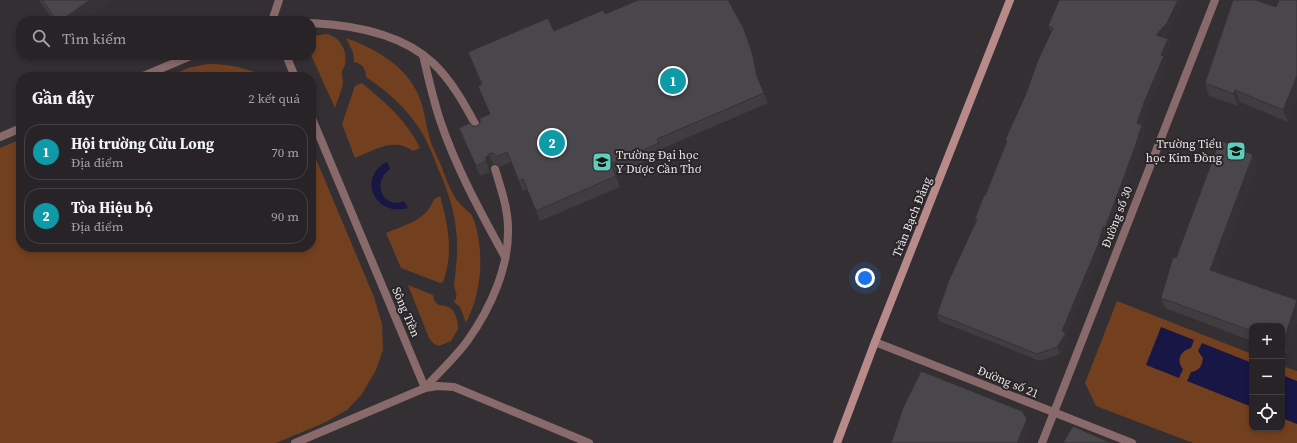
<!DOCTYPE html>
<html lang="vi">
<head>
<meta charset="utf-8">
<style>
  body { margin:0; font-family:"Source Serif 4",serif; background:#332f32; color:#f1f3f6 }
  .controls { position:absolute; right:12px; bottom:12px; display:grid; overflow:hidden; border-radius:8px; box-shadow:0 2px 6px #0003 }
  .controls button { width:36px; height:36px; display:grid; place-items:center; padding:0; border:0; border-bottom:1px solid #434043; background:#272326; color:#f1f3f6; font:20px sans-serif }
  .you { position:absolute; left:865px; top:278px; width:14px; height:14px; margin:-10px; border:3px solid #fff; border-radius:50%; background:#1a73e8; box-shadow:0 0 0 6px #1a73e833 }
  .badge { display:grid; place-items:center; width:26px; height:26px; border-radius:50%; background:#bca0f2; color:#fff; font-size:13px; font-weight:700 }
  .pin { position:absolute; translate:-50% -50%; border:2px solid #fff; box-shadow:0 1px 4px #0006 }
  .list { margin:0; padding:0; list-style:none }
  h2 { display:flex; justify-content:space-between; align-items:center; height:52px; margin:0; padding:0 16px; font-size:17px }
  h2 small { font-size:13px; font-weight:400; color:#a4a4a7 }
  .list li { display:grid; grid-template-columns:26px 1fr auto; gap:12px; align-items:center; box-sizing:border-box; height:56px; margin:0 8px 8px; padding:0 8px; border:1px solid #434043; border-radius:16px }
  .list b { display:block; font-size:15px; white-space:nowrap }
  .list p { margin:0; font-size:13px; white-space:nowrap; color:#a4a4a7 }
  .list em { font-size:13px; font-style:normal; color:#a4a4a7 }
  .icon { flex:none; width:22px; height:22px; fill:none; stroke:currentColor; stroke-width:2; stroke-linecap:round; stroke-linejoin:round }
  .map { position:relative; flex:none; width:1297px; height:443px; overflow:hidden }
  .search { position:absolute; background:#272326; box-shadow:0 2px 6px #0003; left:16px; top:16px; width:300px; height:44px; display:flex; align-items:center; gap:10px; box-sizing:border-box; padding:0 14px; border-radius:16px; color:#a4a4a7; font-size:15px }
  .panel { position:absolute; background:#272326; box-shadow:0 2px 6px #0003; left:16px; top:72px; width:300px; height:180px; border-radius:16px }
  .map>svg:first-child { display:block }
  .green { fill:#72401f }
  .water { fill:#181644 }
  .lines { fill:none; stroke-linecap:round; stroke-linejoin:round }
  .lane { stroke:#886a6a; stroke-width:8 }
  .street { stroke:#886a6a; stroke-width:8 }
  .secondary { stroke:#b88a89; stroke-width:8 }
  .wall { fill:#403d41 }
  .shaded-wall { fill:#343235 }
  .building { fill:#4a474c; stroke:#343235 }
  .labels { text-anchor:middle; stroke-width:4; stroke-linejoin:round; paint-order:stroke }
  .poi-label { font-size:12px; fill:#e9e6e7; stroke:#2a2528; text-anchor:end }
  .street-label { font-size:12px; fill:#e9e6e7; stroke:#2a2528 }
</style>
</head>
<body>
<div class="map">
<svg width="1297" height="443" viewBox="0 0 1297 443">
  <rect width="100%" height="100%" fill="#342f32"/>
  <g class="green">
    <path d="M325,34C339,35 348,50 345,64C345,67 342,69 342,72C341,75 343,78 343,81C343,88 337,101 335,108L311,55V39L314,36Z"/>
    <path d="M346,38C374,48 405,65 418,94C424,107 425,121 429,135C431,145 436,154 440,163C445,175 449,188 456,199C460,205 466,209 471,214C474,219 476,226 477,231C484,262 480,295 466,323L460,307L454,302C459,295 455,292 454,285C454,282 455,279 455,276C461,233 454,204 437,166C434,157 430,149 426,140C413,114 390,93 366,77C366,69 362,63 354,62L353,52Z"/>
    <path d="M207,64C229,64 245,67 265,77H168L188,68Z"/>
    <path d="M362,83C385,102 407,121 420,148L413,151C394,137 375,150 355,158L342,124L355,86Z"/>
    <path d="M21,139V247H311V147L374,297L382,324L383,350L376,370L362,394L347,410L326,422L276,443H0V148Z"/>
    <path d="M440,196C448,224 454,254 443,282L440,283L401,268L386,233C405,225 427,220 434,199Z"/>
    <path d="M408,285L433,295C435,309 443,303 450,308C456,312 458,322 458,329L451,341L439,346L434,344L429,338Z"/>
    <path d="M1117,301L1252,354V428H1282V366L1297,371V443H1193L1096,406L1085,383Z"/>
  </g>
  <g class="water">
    <path d="M387,162L390,169C371,182 383,210 404,201L408,208C373,217 358,176 387,162Z"/>
    <path d="M1161,327L1194,340L1191,348C1180,351 1176,360 1183,369L1179,378L1146,365Z"/>
    <path d="M1202,343L1252,363V407L1187,381L1191,372C1199,371 1202,366 1203,358L1198,351Z"/>
    <path d="M1282,375L1297,381V424L1282,418Z"/>
  </g>
  <g class="lines">
    <g class="lane">
      <path d="M272,21L279,0"/>
      <path d="M311,23C353,25 401,33 433,63C453,82 466,107 479,131"/>
      <path d="M286,55L295,77"/>
      <path d="M423,55C428,77 433,99 440,120C456,168 481,213 505,257"/>
      <path d="M141,77L193,55"/>
      <path d="M0,137L21,128"/>
      <path d="M425,388C439,372 456,357 468,340C490,309 509,268 508,229C508,208 501,189 495,169"/>
      <path d="M425,388L438,386L454,387L589,443"/>
      <path d="M295,443L425,388L311,116"/>
    </g>
    <g class="street">
      <path d="M875,342L1132,443"/>
      <path d="M1042,443L1215,0"/>
    </g>
    <path class="secondary" d="M837,443L875,342L1010,0"/>
  </g>
  <g class="wall">
    <path d="M39,0H108L109,2L81,21H53Z"/>
    <path d="M1276,7L1288,122L1240,102L1238,106L1209,96L1205,83Z"/>
    <path d="M605,14L756,62L760,84L768,103L661,149L663,153L615,174L620,187L540,221L527,189L523,191L511,162L500,167L497,164H493L490,167V172L480,176L463,138L459,128L473,126H477L490,114L478,86L481,84L468,52L554,31Z"/>
    <path d="M1048,26L1169,30L1163,38L1168,39L1170,46L1165,59L1167,63L1148,107L1142,125L1145,132L1137,157L1107,235L1105,234L1100,253L1066,334L1068,340L1060,354L1040,361L939,321L937,314L976,221L975,219L1006,142L1005,140L1025,96L1051,32Z"/>
    <path d="M1253,155L1257,166L1217,272L1297,300V322L1287,353L1282,352V326H1252V341L1165,308L1161,298L1176,258Z"/>
  </g>
  <g class="shaded-wall">
    <path d="M90,0H108L109,2L81,21H60Z"/>
    <path d="M1178,0H1184L1169,30L1158,42L1156,35Z"/>
    <path d="M743,27L756,62L761,88L757,77Z"/>
    <path d="M1168,39L1170,46L1165,59L1167,63L1148,107L1140,130L1137,123L1161,55Z"/>
    <path d="M1297,76V99L1288,122L1283,110Z"/>
    <path d="M1235,90L1240,102L1238,106L1234,94Z"/>
    <path d="M1142,125L1145,132L1137,157L1107,235L1105,228Z"/>
    <path d="M489,154L493,164L490,167V172L486,161V157Z"/>
    <path d="M1253,155L1257,166L1214,280L1210,270Z"/>
    <path d="M1103,227L1105,234L1100,253L1066,334L1068,340L1060,354L1057,347L1062,331Z"/>
    <path d="M1297,300V322L1287,353L1283,343Z"/>
    <path d="M1027,419L1030,427L1023,443H1017Z"/>
  </g>
  <g class="building">
    <path d="M42,0H90L60,21H57Z"/>
    <path d="M638,0H728L743,27L752,52L757,77L764,93L657,139L659,143L611,164L616,176L536,211L523,179L519,181L507,152L496,157L493,153L489,154L486,157V161L476,166L459,128L470,123L473,126H477L480,123V118L490,114L478,86L482,84L468,52L548,18L554,31L603,10L605,14Z"/>
    <path d="M1059,0H1178L1167,23L1156,35L1168,39L1161,55L1164,56L1145,100L1137,123L1142,125L1134,150L1105,228L1103,227L1098,245L1062,331L1066,333L1057,347L1037,354L937,314L949,280L977,219H975L984,195L985,196L1007,141L1005,140L1025,96L1038,60L1053,28L1048,26Z"/>
    <path d="M1233,0H1256L1276,7L1279,0H1297V76L1283,110L1235,90L1234,94L1205,83Z"/>
    <path d="M1220,140L1253,155L1210,270L1297,300L1283,343L1282,342V326H1252V331L1161,298L1173,257L1176,258Z"/>
    <path d="M921,371L1022,411L1027,419L1017,443H891L903,408Z"/>
    <path d="M1073,426L1111,443H1063Z"/>
  </g>
  <defs>
    <symbol id="school-square" viewBox="-11 -11 22 22"><rect x="-9" y="-9" width="18" height="18" rx="4" fill="#5ccebb" stroke="#2a2528"/><path d="M0-5L7-2L0 1L-7-2ZM-4 1L0 2.5L4 1V4Q0 6-4 4Z" fill="#111"/></symbol>
    <symbol id="university-square" viewBox="-11 -11 22 22"><rect x="-9" y="-9" width="18" height="18" rx="4" fill="#5ccebb" stroke="#2a2528"/><path d="M0-5L7-2L0 1L-7-2ZM-4 1L0 2.5L4 1V4Q0 6-4 4Z" fill="#111"/></symbol>
  </defs>
  <g fill-rule="evenodd">
    <use href="#school-square" x="1225" y="140" width="22" height="22"/>
    <use href="#university-square" x="591" y="151" width="22" height="22"/>
  </g>
  <g class="labels">
    <g class="poi-label">
      <text x="1222" y="148">Trường Tiểu<tspan x="1222" dy="14">học Kim Đồng</tspan></text>
      <text x="616" y="159" text-anchor="start">Trường Đại học<tspan x="616" dy="14">Y Dược Cần Thơ</tspan></text>
    </g>
    <g class="street-label">
      <text transform="translate(912 217) rotate(-68)" y="4">Trần Bạch Đằng</text>
      <text transform="translate(1117 217) rotate(-69)" y="4">Đường số 30</text>
      <text transform="translate(406 312) rotate(67)" y="4">Sông Tiền</text>
      <text transform="translate(1008 382) rotate(22)" y="4">Đường số 21</text>
    </g>
  </g>
</svg>
<div class="controls">
<button>+</button>
<button>−</button>
<button><svg class="icon" aria-label="locate" viewBox="0 0 24 24"><circle cx="12" cy="12" r="6"/><path d="M12 2v4M12 18v4M2 12h4M18 12h4"/></svg></button>
</div>
<div class="you"></div>
<div class="pin badge" style="left:673px;top:81px;background:#0f9aa8">1</div>
<div class="pin badge" style="left:552px;top:143px;background:#0f9aa8">2</div>
<div class="search"><svg class="icon" aria-label="search" viewBox="0 0 24 24"><circle cx="10" cy="10" r="6"/><path d="M15 15l6 6"/></svg>Tìm kiếm</div>
<section class="panel">
<h2>Gần đây<small>2 kết quả</small></h2>
<ul class="list">
<li><span class="badge" style="background:#0f9aa8">1</span><div><b>Hội trường Cửu Long</b><p>Địa điểm</p></div><em>70 m</em></li>
<li><span class="badge" style="background:#0f9aa8">2</span><div><b>Tòa Hiệu bộ</b><p>Địa điểm</p></div><em>90 m</em></li>
</ul>
</section>
</div>
</body>
</html>
